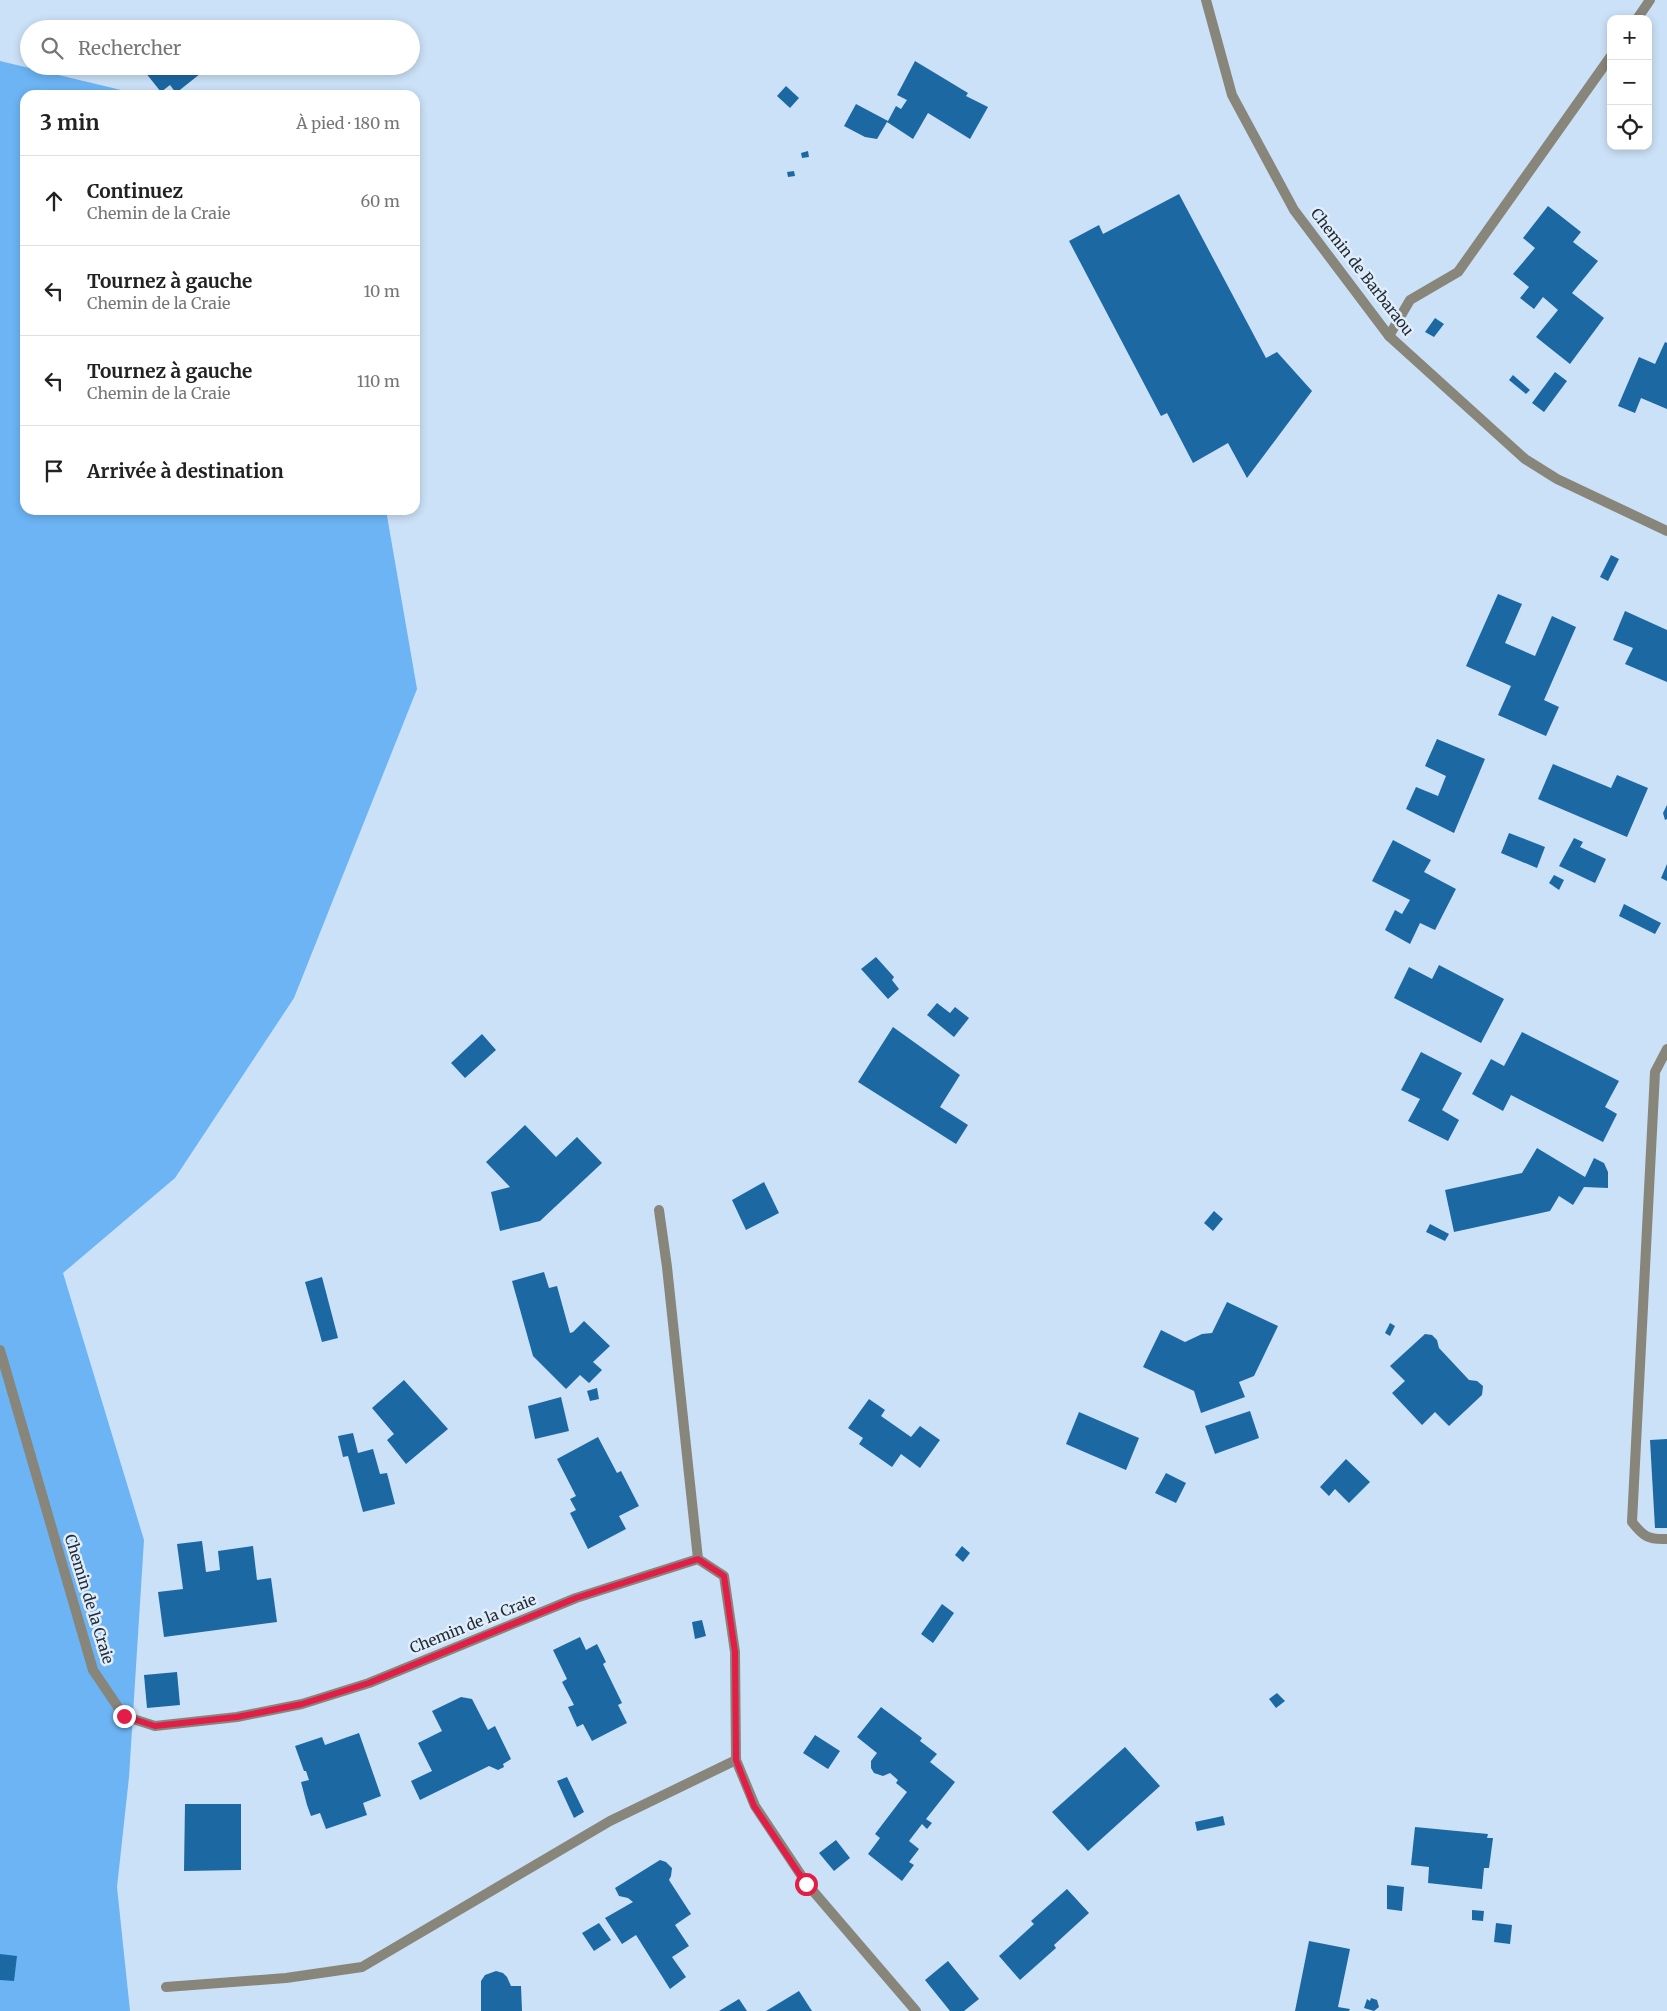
<!DOCTYPE html>
<html lang="fr">
<head>
<meta charset="utf-8">
<style>
  body { margin:0; font-family:Merriweather,serif; background:#f6f6f6; color:#222 }
  .controls { position:absolute; right:15px; top:15px; display:grid; overflow:hidden; border-radius:10px; box-shadow:0 2px 8px #0003 }
  .controls button { width:45px; height:45px; display:grid; place-items:center; padding:0; border:0; border-bottom:1px solid #e0e0e0; background:#fff; color:#222; font:25px sans-serif }
  .stop { position:absolute; width:15px; height:15px; margin:-11px; border:4px solid #e11d48; border-radius:50%; background:#fff }
  .stop.end { background:#e11d48; border-color:#fff; box-shadow:0 1px 5px #0008 }
  .list { margin:0; padding:0; list-style:none }
  h2 { display:flex; justify-content:space-between; align-items:center; height:65px; margin:0; padding:0 20px; font-size:21px }
  h2 small { font-size:16px; font-weight:400; color:#767676 }
  .list li { display:grid; grid-template-columns:32px 1fr auto; gap:15px; align-items:center; box-sizing:border-box; height:90px; padding:0 20px; border-top:1px solid #e0e0e0 }
  .list b { display:block; font-size:19px; white-space:nowrap }
  .list p { margin:0; font-size:16px; white-space:nowrap; color:#767676 }
  .list em { font-size:16px; font-style:normal; color:#767676 }
  .icon { flex:none; width:28px; height:28px; fill:none; stroke:currentColor; stroke-width:2; stroke-linecap:round; stroke-linejoin:round }
  .map { position:relative; flex:none; width:1667px; height:2011px; overflow:hidden }
  .search { position:absolute; background:#fff; box-shadow:0 2px 8px #0003; left:20px; top:20px; width:400px; height:55px; display:flex; align-items:center; gap:12px; box-sizing:border-box; padding:0 18px; border-radius:28px; color:#767676; font-size:19px }
  .panel { position:absolute; background:#fff; box-shadow:0 2px 8px #0003; left:20px; top:90px; width:400px; height:425px; border-radius:15px }
  .map>svg:first-child { display:block }
  .forest { fill:#6cb4f4 }
  .building { fill:#1c68a3 }
  .lines { fill:none; stroke-linecap:round; stroke-linejoin:round }
  .service { stroke:#88857a; stroke-width:10 }
  .minor { stroke:#88857a; stroke-width:10 }
  .route { stroke:#e11d48; stroke-width:6 }
  .labels { text-anchor:middle; stroke-width:5; stroke-linejoin:round; paint-order:stroke }
  .street-label { font-size:15px; fill:#222b33; stroke:#e0edfb }
</style>
</head>
<body>
<div class="map">
<svg width="1667" height="2011" viewBox="0 0 1667 2011">
  <rect width="100%" height="100%" fill="#cbe1f7"/>
  <path class="forest" d="M0,61L142,95H25V510H386L417,689L294,998L175,1178L63,1273L144,1540L129,1777L117,1887L130,2011H0Z"/>
  <g class="building">
    <path d="M192,21L198,29H183Z"/>
    <path d="M915,61L968,93L966,96L988,107L970,139L928,113L913,139L887,122L877,139L865,137L844,126L856,104L888,121L896,106L901,109L907,100L897,95Z"/>
    <path d="M152,66H210L176,93L170,85L161,92L145,72Z"/>
    <path d="M786,86L799,98L790,108L777,96Z"/>
    <path d="M808,151L809,157L802,158L801,153Z"/>
    <path d="M794,171L795,176L788,177L787,172Z"/>
    <path d="M1179,194L1266,358L1277,352L1312,391L1247,478L1228,443L1193,463L1167,413L1161,416L1069,241L1099,225L1103,234Z"/>
    <path d="M1548,206L1581,232L1573,242L1598,261L1572,293L1604,318L1570,364L1536,337L1558,310L1543,297L1534,309L1520,298L1529,287L1513,274L1535,248L1523,238Z"/>
    <path d="M1435,318L1444,324L1434,337L1425,332Z"/>
    <path d="M1665,342L1667,343V409L1641,398L1635,413L1618,406L1639,357L1655,364Z"/>
    <path d="M1555,372L1567,381L1544,412L1532,403Z"/>
    <path d="M1513,375L1530,390L1526,394L1509,380Z"/>
    <path d="M1611,555L1619,559L1608,581L1600,577Z"/>
    <path d="M1498,594L1522,604L1505,643L1535,656L1552,616L1576,627L1544,700L1559,707L1546,736L1498,715L1511,686L1466,666Z"/>
    <path d="M1625,611L1667,630V682L1625,664L1633,648L1613,640Z"/>
    <path d="M1437,739L1485,759L1454,833L1406,809L1416,787L1438,796L1446,776L1425,766Z"/>
    <path d="M1553,764L1611,788L1617,775L1648,788L1627,837L1538,799Z"/>
    <path d="M1667,805V819L1665,820L1663,813Z"/>
    <path d="M1509,833L1545,847L1537,868L1501,853Z"/>
    <path d="M1574,838L1583,842L1580,847L1606,859L1595,883L1559,866Z"/>
    <path d="M1393,840L1431,860L1424,872L1456,889L1435,930L1420,923L1410,944L1385,930L1395,910L1402,914L1410,900L1372,881Z"/>
    <path d="M1667,864V881L1661,878Z"/>
    <path d="M1554,875L1564,880L1559,890L1549,883Z"/>
    <path d="M1624,904L1661,923L1655,934L1619,916Z"/>
    <path d="M876,957L894,977L892,980L899,989L888,999L861,969Z"/>
    <path d="M1439,965L1504,999L1481,1043L1394,998L1409,967L1432,979Z"/>
    <path d="M937,1003L950,1013L955,1007L969,1018L954,1037L927,1015Z"/>
    <path d="M893,1027L960,1075L940,1107L968,1125L956,1144L858,1082Z"/>
    <path d="M1522,1032L1619,1081L1605,1107L1617,1114L1603,1142L1511,1095L1503,1111L1472,1094L1491,1059L1504,1066Z"/>
    <path d="M482,1034L496,1050L465,1078L451,1063Z"/>
    <path d="M1421,1052L1462,1073L1442,1110L1459,1120L1448,1141L1408,1121L1420,1099L1401,1090Z"/>
    <path d="M525,1125L556,1157L577,1137L602,1163L540,1221L500,1231L491,1192L510,1187L486,1162Z"/>
    <path d="M1537,1148L1585,1177L1594,1158L1604,1163L1608,1172V1188L1584,1187L1573,1205L1559,1196L1550,1211L1454,1232L1445,1190L1522,1173Z"/>
    <path d="M764,1182L779,1213L746,1230L732,1200Z"/>
    <path d="M1214,1211L1223,1219L1213,1231L1204,1223Z"/>
    <path d="M1430,1224L1449,1234L1445,1241L1426,1232Z"/>
    <path d="M544,1272L549,1288L557,1286L570,1333L573,1332L584,1321L610,1346L593,1362L602,1370L589,1383L580,1375L566,1389L533,1356L512,1281Z"/>
    <path d="M322,1277L338,1338L322,1342L305,1282Z"/>
    <path d="M1227,1302L1278,1326L1254,1376L1239,1382L1245,1397L1201,1413L1194,1391L1143,1367L1161,1330L1185,1342L1202,1334L1212,1333Z"/>
    <path d="M1390,1323L1395,1326L1390,1336L1385,1333Z"/>
    <path d="M1425,1334L1432,1335L1437,1340L1439,1348L1469,1380L1477,1381L1483,1386L1482,1395L1449,1426L1435,1412L1422,1425L1392,1393L1405,1381L1390,1366Z"/>
    <path d="M404,1380L448,1429L406,1464L387,1440L394,1434L372,1408Z"/>
    <path d="M597,1388L599,1399L590,1401L587,1391Z"/>
    <path d="M561,1397L569,1431L535,1439L528,1406Z"/>
    <path d="M869,1399L885,1410L881,1416L911,1437L920,1426L940,1440L920,1468L901,1454L892,1467L859,1444L863,1438L848,1428Z"/>
    <path d="M1250,1411L1259,1438L1215,1454L1205,1426Z"/>
    <path d="M1079,1412L1139,1438L1126,1470L1066,1444Z"/>
    <path d="M353,1433L358,1453L373,1449L380,1474L387,1473L395,1504L363,1512L348,1456L343,1457L338,1436Z"/>
    <path d="M598,1437L617,1473L621,1471L639,1506L619,1516L626,1529L588,1549L570,1513L576,1510L570,1499L576,1496L557,1459Z"/>
    <path d="M1667,1439V1528H1655L1650,1440Z"/>
    <path d="M1346,1459L1370,1482L1349,1503L1335,1489L1329,1496L1320,1487Z"/>
    <path d="M1166,1473L1186,1483L1176,1503L1155,1493Z"/>
    <path d="M202,1541L206,1572L220,1570L218,1551L253,1546L257,1580L271,1578L277,1622L164,1637L158,1592L183,1589L177,1544Z"/>
    <path d="M962,1546L970,1553L963,1562L955,1555Z"/>
    <path d="M942,1604L954,1613L933,1643L921,1634Z"/>
    <path d="M702,1620L706,1636L695,1639L692,1622Z"/>
    <path d="M580,1637L586,1650L597,1644L606,1662L603,1664L622,1703L618,1705L627,1723L592,1741L583,1724L577,1727L568,1707L574,1705L562,1682L567,1679L553,1650Z"/>
    <path d="M177,1672L180,1705L147,1708L144,1675Z"/>
    <path d="M1277,1693L1285,1701L1276,1708L1269,1699Z"/>
    <path d="M461,1697L472,1699L488,1730L495,1726L511,1759L503,1764L504,1767L498,1770L489,1766L420,1800L411,1781L432,1771L418,1743L442,1731L432,1711Z"/>
    <path d="M881,1707L922,1738L920,1741L937,1754L930,1762L955,1782L926,1819L932,1823L927,1829L922,1824L909,1841L919,1849L909,1862L914,1865L902,1881L868,1854L880,1838L875,1834L907,1792L896,1783L898,1780L890,1773L883,1776L874,1773L871,1768V1761L877,1753L857,1737Z"/>
    <path d="M359,1733L381,1796L363,1803L367,1815L326,1829L320,1813L311,1816L307,1805L301,1782L309,1780L306,1771H304L295,1746L322,1737L325,1745Z"/>
    <path d="M815,1735L840,1751L828,1769L803,1753Z"/>
    <path d="M1125,1747L1160,1786L1088,1851L1052,1812Z"/>
    <path d="M567,1777L584,1812L574,1818L557,1781Z"/>
    <path d="M185,1804H241V1870L184,1871Z"/>
    <path d="M1223,1816L1225,1825L1197,1831L1195,1822Z"/>
    <path d="M1415,1827L1488,1834L1487,1838H1493L1489,1868H1484L1482,1889L1428,1883L1429,1867L1411,1865Z"/>
    <path d="M836,1840L850,1858L834,1871L819,1853Z"/>
    <path d="M660,1860L666,1862L672,1868L671,1876L669,1880L691,1914L675,1925L689,1946L672,1957L686,1977L670,1989L636,1935L622,1944L605,1918L633,1902L628,1898L619,1896L615,1888Z"/>
    <path d="M1387,1885L1404,1887L1402,1911L1387,1909Z"/>
    <path d="M1067,1889L1089,1913L1054,1945L1056,1948L1020,1980L999,1956L1034,1924L1031,1921Z"/>
    <path d="M1472,1910L1484,1911L1483,1921L1472,1920Z"/>
    <path d="M599,1923L611,1940L594,1951L582,1933Z"/>
    <path d="M1496,1923L1512,1925L1510,1944L1494,1942Z"/>
    <path d="M1309,1941L1350,1949L1338,2007L1350,2009L1349,2011H1295Z"/>
    <path d="M0,1954L17,1956L14,1981L0,1980Z"/>
    <path d="M948,1961L979,1999L964,2011H950L925,1980Z"/>
    <path d="M496,1971L503,1973L507,1977L511,1986H521L522,2011H481V1981L485,1975Z"/>
    <path d="M799,1991L812,2011H766Z"/>
    <path d="M1371,1998L1377,2000L1379,2007L1374,2011L1364,2008L1367,1999L1370,2001Z"/>
    <path d="M739,1999L747,2011H719Z"/>
  </g>
  <g class="lines">
    <path class="service" d="M1667,1049L1655,1072L1632,1522C1643,1536 1648,1540 1667,1539"/>
    <g class="minor">
      <path d="M1206,0L1232,95L1294,210L1389,336L1525,459L1557,479L1667,531"/>
      <path d="M1637,19L1650,0"/>
      <path d="M1389,336L1410,300L1458,272L1611,56"/>
      <path d="M659,1210L667,1267L698,1559"/>
      <path d="M0,1350L93,1670L124,1716L155,1726L237,1717L302,1704L369,1683L576,1598L698,1559L724,1576L735,1652L736,1760L755,1806L807,1884L916,2011"/>
      <path d="M166,1987L286,1978L362,1967L610,1821L736,1760"/>
    </g>
  </g>
  <g class="lines">
    <path class="route" d="M124,1716L155,1726L237,1717L302,1704L369,1683L576,1598L698,1559L724,1576L735,1652L736,1760L754,1806L806,1884"/>
  </g>
  <g class="labels">
    <g class="street-label">
      <text transform="translate(1362 272) rotate(52)" y="5">Chemin de Barbaraou</text>
      <text transform="translate(89 1599) rotate(73)" y="5">Chemin de la Craie</text>
      <text transform="translate(473 1624) rotate(-22)" y="5">Chemin de la Craie</text>
    </g>
  </g>
</svg>
<div class="controls">
<button>+</button>
<button>−</button>
<button><svg class="icon" aria-label="locate" viewBox="0 0 24 24"><circle cx="12" cy="12" r="6"/><path d="M12 2v4M12 18v4M2 12h4M18 12h4"/></svg></button>
</div>
<div class="stop" style="left:806px;top:1884px"></div>
<div class="stop end" style="left:124px;top:1716px"></div>
<div class="search"><svg class="icon" aria-label="search" viewBox="0 0 24 24"><circle cx="10" cy="10" r="6"/><path d="M15 15l6 6"/></svg>Rechercher</div>
<section class="panel">
<h2>3 min<small>À pied · 180 m</small></h2>
<ul class="list">
<li><svg class="icon" aria-label="ahead" viewBox="0 0 24 24"><path d="M12 20V5M6 11l6-6 6 6"/></svg><div><b>Continuez</b><p>Chemin de la Craie</p></div><em>60 m</em></li>
<li><svg class="icon" aria-label="left" viewBox="0 0 24 24"><path d="M17 20v-9H6M10 6l-5 5 5 5"/></svg><div><b>Tournez à gauche</b><p>Chemin de la Craie</p></div><em>10 m</em></li>
<li><svg class="icon" aria-label="left" viewBox="0 0 24 24"><path d="M17 20v-9H6M10 6l-5 5 5 5"/></svg><div><b>Tournez à gauche</b><p>Chemin de la Craie</p></div><em>110 m</em></li>
<li><svg class="icon" aria-label="arrive" viewBox="0 0 24 24"><path d="M6 21V4h12l-3 4 3 4H6"/></svg><div><b>Arrivée à destination</b></div></li>
</ul>
</section>
</div>
</body>
</html>
